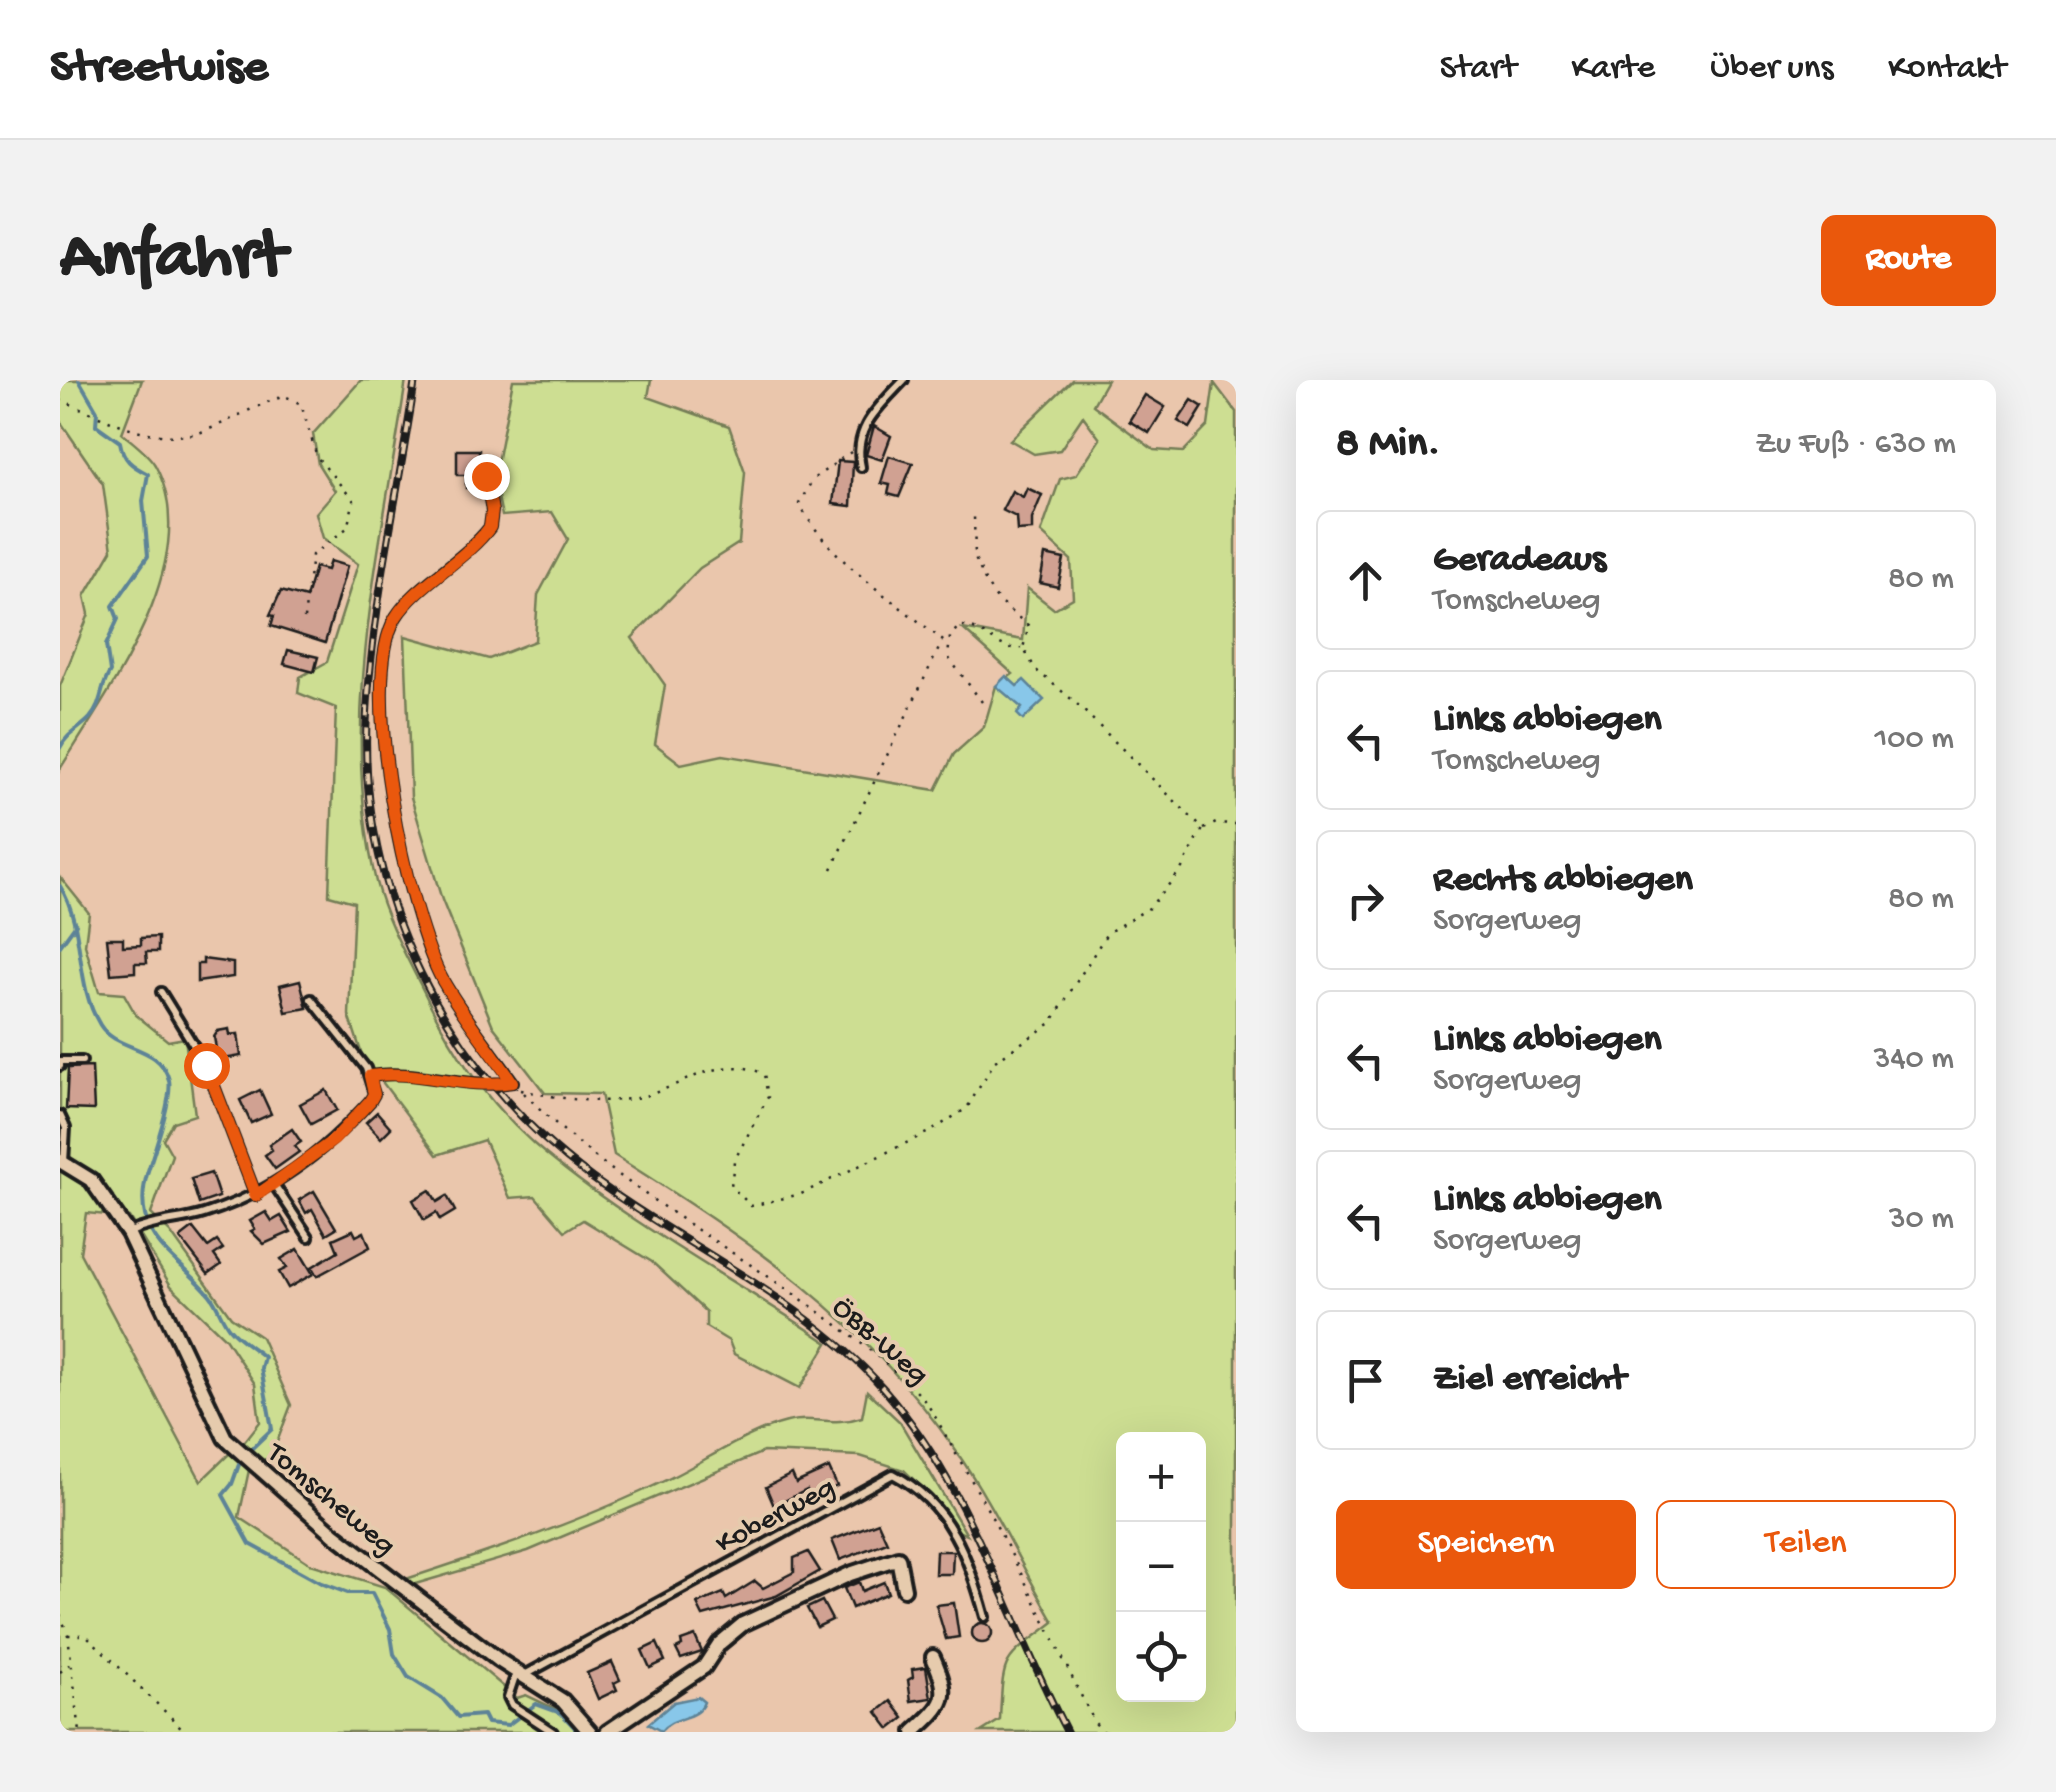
<!DOCTYPE html>
<html lang="de">
<head>
<meta charset="utf-8">
<style>
  body { margin:0; font-family:"Gochi Hand",sans-serif; background:#f2f2f2; color:#222 }
  .controls { position:absolute; right:30px; bottom:30px; display:grid; overflow:hidden; border-radius:15px; box-shadow:0 10px 40px #0002 }
  .controls button { width:90px; height:90px; display:grid; place-items:center; padding:0; border:0; border-bottom:2px solid #e0e0e0; background:#fff; color:#222; font:50px sans-serif }
  .stop { position:absolute; width:30px; height:30px; margin:-22px; border:8px solid #ea580c; border-radius:50%; background:#fff }
  .stop.end { background:#ea580c; border-color:#fff; box-shadow:0 2px 10px #0008 }
  .list { margin:0; padding:0; list-style:none }
  h2 { display:flex; justify-content:space-between; align-items:center; height:130px; margin:0; padding:0 40px; font-size:42px }
  h2 small { font-size:32px; font-weight:400; color:#767676 }
  .list li { display:grid; grid-template-columns:65px 1fr auto; gap:30px; align-items:center; box-sizing:border-box; height:140px; margin:0 20px 20px; padding:0 20px; border:2px solid #e0e0e0; border-radius:15px }
  .list b { display:block; font-size:38px; white-space:nowrap }
  .list p { margin:0; font-size:32px; white-space:nowrap; color:#767676 }
  .list em { font-size:32px; font-style:normal; color:#767676 }
  .actions { display:flex; gap:20px; padding:30px 40px }
  .actions a { flex:1; padding:22px 0; border:2px solid #ea580c; border-radius:15px; text-align:center; font-size:35px; color:#ea580c }
  .actions .main { background:#ea580c; color:#fff }
  .icon { flex:none; width:55px; height:55px; fill:none; stroke:currentColor; stroke-width:2; stroke-linecap:round; stroke-linejoin:round }
  .map { position:relative; flex:none; width:1176px; height:1352px; overflow:hidden; border-radius:15px }
  header { display:flex; align-items:center; gap:60px; box-sizing:border-box; height:140px; padding:0 50px; background:#fff; border-bottom:2px solid #e0e0e0 }
  header strong { font-size:48px }
  nav { display:flex; gap:55px; margin-inline-start:auto; font-size:35px }
  .intro { display:flex; align-items:center; justify-content:space-between; box-sizing:border-box; height:240px; padding:0 60px }
  h1 { margin:0; font-size:70px }
  .button { padding:25px 45px; border-radius:15px; background:#ea580c; color:#fff; font-size:35px; font-weight:700 }
  main { display:flex; gap:60px; padding:0 60px }
  aside { flex:1; background:#fff; border-radius:15px; box-shadow:0 10px 40px #0002 }
  .map>svg:first-child { display:block }
  .green { fill:#cdde92; stroke:#747d57; stroke-width:2.5; fill-rule:evenodd }
  .water { fill:#88c7e9; stroke:#5d8397; stroke-width:2.5 }
  .lines { fill:none; stroke-linecap:round; stroke-linejoin:round }
  .stream { stroke:#5d8397; stroke-width:4 }
  .building { fill:#d0a192; stroke:#1c1c1c; stroke-width:2.5 }
  .service-casing { stroke:#1c1c1c; stroke-width:14 }
  .minor-casing { stroke:#1c1c1c; stroke-width:20 }
  .path { stroke:#1c1c1c; stroke-width:2.5; stroke-dasharray:2.5 8; stroke-linecap:butt }
  .service { stroke:#e6cbad; stroke-width:6 }
  .minor { stroke:#e6cbad; stroke-width:12 }
  .rail-casing { stroke:#1c1c1c; stroke-width:8 }
  .rail { stroke:#e6cbad; stroke-width:4; stroke-dasharray:11; stroke-linecap:butt }
  .route { stroke:#ea580c; stroke-width:12 }
  .labels { text-anchor:middle; stroke-width:8; stroke-linejoin:round; paint-order:stroke }
  .street-label { font-size:30px; fill:#1c1c1c; stroke:#e6cbad }
</style>
</head>
<body>
<header>
<strong>Streetwise</strong>
<nav><a>Start</a><a>Karte</a><a>Über uns</a><a>Kontakt</a></nav>
</header>
<div class="intro"><h1>Anfahrt</h1><a class="button">Route</a></div>
<main>
<div class="map">
<svg width="1176" height="1352" viewBox="0 0 1176 1352">
  <rect width="100%" height="100%" fill="#eac6ac"/>
  <filter id="ink" filterUnits="userSpaceOnUse"><feTurbulence type="fractalNoise" baseFrequency=".01" numOctaves="2"/><feDisplacementMap in="SourceGraphic" scale="20" xChannelSelector="R" yChannelSelector="G"/><feConvolveMatrix kernelMatrix="1 2 1 2 8 2 1 2 1" color-interpolation-filters="sRGB"/></filter>
  <g filter="url(#ink)">
    <g class="green">
      <path d="M0,0H82L62,53C72,62 88,73 95,85C146,178 48,312 0,389V306L29,234L25,216L52,170L43,104L0,41Z"/>
      <path d="M301,0H346C322,163 277,338 316,502C325,537 345,574 361,606C390,667 423,719 474,764C563,841 671,897 768,963L740,1008L674,974L669,961L646,947V932L592,882L523,840L505,851L475,816L450,818L424,760L377,775L302,675L289,635L294,522L269,515L276,328L238,313L240,297L267,282L298,184L263,158L256,133L275,111L258,84L253,54Z"/>
      <path d="M453,0H591L588,17L669,46L685,92L679,163L640,188L572,258L605,305L595,364L621,384L663,375L876,410L894,374L924,347L936,306L953,294L903,249L963,260L967,208L994,229L1013,218L1011,180L981,153L1000,99L1016,95L1040,59L1023,36L1000,70L974,74L950,60L1012,0H1047L1033,25L1094,70L1123,72L1148,46L1154,3L1176,32V1352H921L940,1340C943,1272 943,1282 994,1242C961,1186 933,1124 896,1071C803,936 690,861 554,775L541,714L485,713L433,646L382,520L351,417L345,256L429,279L475,261L478,215L508,159L492,132L442,136L434,98ZM1064,1060H1138V1314H1064Z"/>
      <path d="M0,497L29,533L25,565L39,612L64,614L76,635L108,661L125,658L135,735L113,742L103,759L112,775L91,834L110,852L171,937L201,957L231,1025L211,1078L198,1081L181,1066L200,1042L195,1004L165,958L111,906L69,837L26,833L20,873L141,1101L170,1073L189,1090L179,1137L251,1184L325,1207L457,1318L466,1315L504,1333L523,1352H0Z"/>
      <path d="M807,1011L840,1042L907,1155L895,1150L885,1130L844,1090L800,1076L703,1072L468,1171L345,1207L340,1201C432,1171 523,1141 610,1098C649,1079 684,1053 727,1042C752,1035 773,1047 802,1037Z"/>
    </g>
    <g class="water">
      <path d="M946,296L957,306L964,300L984,320L963,340L957,334L962,328L936,306Z"/>
      <path d="M638,1317L644,1322C637,1341 614,1335 601,1351L588,1344L614,1322Z"/>
    </g>
    <g class="lines">
      <g class="stream">
        <path d="M0,368C6,354 20,349 30,338C43,323 40,307 50,292L46,265L58,239L53,226L88,176L83,121L88,94C72,86 63,80 60,62L36,45L37,31L19,0"/>
        <path d="M0,506C26,548 14,603 40,645C57,672 100,664 109,700C113,718 93,774 87,794C69,859 119,877 150,915C158,925 161,938 169,948C178,959 193,968 204,977L201,988L212,1049L188,1072"/>
        <path d="M0,566L16,544"/>
        <path d="M181,1079L172,1104L163,1115L190,1164L261,1203L288,1213H312L330,1249L334,1274L348,1297L382,1318L398,1337L423,1335L427,1343L448,1345L476,1324L501,1333L519,1352"/>
      </g>
    </g>
    <g class="building">
      <path d="M1085,15L1105,27L1089,53L1069,41Z"/>
      <path d="M1132,20L1143,27L1130,48L1118,41Z"/>
      <path d="M814,46L831,56L822,80L806,75Z"/>
      <path d="M397,70H419V108H406V95H397Z"/>
      <path d="M829,76L853,83L839,117L828,114L830,105L821,103Z"/>
      <path d="M778,81L793,82L791,126L773,124Z"/>
      <path d="M967,108L982,115L972,139V150L957,151L956,137L942,130L952,111L963,117Z"/>
      <path d="M985,175L1004,179L998,207L980,203Z"/>
      <path d="M270,181L287,186L265,263L211,246L214,236L210,235L221,211L246,218L255,187L267,190Z"/>
      <path d="M228,270L258,277L254,292L224,284Z"/>
      <path d="M98,557V572H86L87,583H75V592L51,594L47,558H63V566L81,565V558Z"/>
      <path d="M143,579L173,583V597L137,602V584H143Z"/>
      <path d="M240,600L247,628L226,632L220,605Z"/>
      <path d="M169,649L170,655L178,654L181,676L158,680L154,657L158,651Z"/>
      <path d="M32,687L34,730L6,729L8,688Z"/>
      <path d="M200,710L211,734L191,743L180,720Z"/>
      <path d="M266,710L277,730L251,744L240,724Z"/>
      <path d="M317,732L331,748L321,758L306,742Z"/>
      <path d="M232,749L241,762L235,766L239,772L215,789L205,775L212,770L209,765Z"/>
      <path d="M151,793L159,817L139,824L131,799Z"/>
      <path d="M370,810L377,822L387,816L395,831L380,840L376,833L364,840L353,820Z"/>
      <path d="M254,811L276,848L266,854L252,829L246,833L239,820Z"/>
      <path d="M206,832L212,841L221,836L231,852L204,864L191,851L195,849L190,841Z"/>
      <path d="M133,848L148,867L157,861L163,869L154,875L161,885L148,894L120,858Z"/>
      <path d="M293,850L296,856L304,852L310,867L257,896L252,887L278,871L273,859Z"/>
      <path d="M238,869L253,894L228,908L219,892L227,888L221,879Z"/>
      <path d="M769,1088L777,1106L751,1119L747,1110L714,1126L706,1107L732,1094L736,1103Z"/>
      <path d="M818,1142L827,1162L780,1180L772,1160Z"/>
      <path d="M876,1171H893L892,1194H875Z"/>
      <path d="M748,1172L760,1191L716,1216L643,1236L637,1224L663,1213L666,1219L695,1201L703,1208L734,1192V1178Z"/>
      <path d="M799,1202L802,1211L824,1202L828,1213L792,1228L784,1208Z"/>
      <path d="M762,1221L772,1240L757,1247L747,1228Z"/>
      <path d="M894,1223L899,1257L886,1259L876,1225Z"/>
      <circle cx="922" cy="1253" r="10"/>
      <path d="M635,1256L642,1272L621,1279L616,1269L622,1266L621,1261Z"/>
      <path d="M597,1263L605,1281L590,1288L582,1270Z"/>
      <path d="M552,1282L560,1300L554,1303L557,1310L538,1319L527,1293Z"/>
      <path d="M866,1287L871,1318L851,1321L848,1300L853,1297L852,1289Z"/>
      <path d="M831,1321L844,1338L830,1349L817,1332Z"/>
    </g>
    <g class="lines">
      <defs>
        <g id="service">
          <path d="M801,87C792,48 819,27 844,0"/>
          <path d="M101,612L146,685L196,816"/>
          <path d="M0,686V681H22"/>
          <path d="M310,696C358,688 404,710 453,702C430,669 403,636 383,601C347,537 297,301 336,237C357,204 405,180 430,147L432,131L426,96"/>
          <path d="M0,735L6,748L4,782"/>
          <path d="M215,806L249,857"/>
          <path d="M68,853C93,841 119,842 144,834C213,812 262,774 310,721L314,714L306,688L251,619"/>
          <path d="M456,1293L448,1317L452,1325L493,1352"/>
          <path d="M463,1296L833,1094C890,1124 909,1179 925,1237"/>
        </g>
        <g id="minor">
          <path d="M0,781L31,800L68,853L165,1058L274,1154L440,1281L503,1321L530,1352"/>
          <path d="M547,1352L644,1287L659,1264L683,1244L790,1194L838,1178L844,1209"/>
          <path d="M854,1352C886,1323 891,1318 873,1277"/>
        </g>
      </defs>
      <use href="#service" class="service-casing"/>
      <use href="#minor" class="minor-casing"/>
      <g class="path">
        <path d="M0,20C49,38 99,71 152,48C177,37 198,24 225,16L241,24L257,77L294,121L287,148L252,175L244,239"/>
        <path d="M791,72L753,99L739,124C774,186 835,220 888,265"/>
        <path d="M922,322L888,277L890,257L899,246C923,245 937,272 962,268"/>
        <path d="M1144,449L1156,443L1176,444"/>
        <path d="M772,489L882,262"/>
        <path d="M461,710C497,718 533,724 570,719C617,713 656,671 704,694L708,717L674,781L671,806L691,826L741,814L873,750L907,728L935,681L991,643L1047,553L1089,528L1121,490L1143,449L1015,322L976,290L963,268L969,246L939,222L927,205L915,178L914,136"/>
        <path d="M464,713C579,832 736,896 855,1010C872,1026 884,1054 896,1074C948,1160 989,1253 1035,1343L1044,1352"/>
        <path d="M0,1234L8,1255L20,1352"/>
        <path d="M8,1255H26L126,1352"/>
        <path d="M0,1292L10,1284"/>
      </g>
      <use href="#service" class="service"/>
      <use href="#minor" class="minor"/>
      <defs>
        <path id="rail" d="M355,0C339,110 313,221 307,332C296,514 386,691 532,798C628,869 742,917 823,1008C911,1108 946,1236 1007,1352"/>
      </defs>
      <use href="#rail" class="rail-casing"/>
      <use href="#rail" class="rail"/>
    </g>
  </g>
  <g class="lines" filter="url(#ink)">
    <path class="route" d="M146,685L196,816L274,760L310,721L314,714L310,696C358,689 404,710 452,702C430,669 403,636 383,601C347,536 297,301 336,237C357,204 405,181 430,147L432,131L426,96"/>
  </g>
  <g class="labels">
    <g class="street-label">
      <text transform="translate(822 959) rotate(41)" y="10">ÖBB-Weg</text>
      <text transform="translate(273 1117) rotate(40)" y="10">Tomscheweg</text>
      <text transform="translate(714 1133) rotate(-28)" y="10">Koberweg</text>
    </g>
  </g>
</svg>
<div class="controls">
<button>+</button>
<button>−</button>
<button><svg class="icon" aria-label="locate" viewBox="0 0 24 24"><circle cx="12" cy="12" r="6"/><path d="M12 2v4M12 18v4M2 12h4M18 12h4"/></svg></button>
</div>
<div class="stop" style="left:146px;top:685px"></div>
<div class="stop end" style="left:426px;top:96px"></div>
</div>
<aside>
<h2>8 Min.<small>Zu Fuß · 630 m</small></h2>
<ul class="list">
<li><svg class="icon" aria-label="ahead" viewBox="0 0 24 24"><path d="M12 20V5M6 11l6-6 6 6"/></svg><div><b>Geradeaus</b><p>Tomscheweg</p></div><em>80 m</em></li>
<li><svg class="icon" aria-label="left" viewBox="0 0 24 24"><path d="M17 20v-9H6M10 6l-5 5 5 5"/></svg><div><b>Links abbiegen</b><p>Tomscheweg</p></div><em>100 m</em></li>
<li><svg class="icon" aria-label="right" viewBox="0 0 24 24"><path d="M7 20v-9h11M14 6l5 5-5 5"/></svg><div><b>Rechts abbiegen</b><p>Sorgerweg</p></div><em>80 m</em></li>
<li><svg class="icon" aria-label="left" viewBox="0 0 24 24"><path d="M17 20v-9H6M10 6l-5 5 5 5"/></svg><div><b>Links abbiegen</b><p>Sorgerweg</p></div><em>340 m</em></li>
<li><svg class="icon" aria-label="left" viewBox="0 0 24 24"><path d="M17 20v-9H6M10 6l-5 5 5 5"/></svg><div><b>Links abbiegen</b><p>Sorgerweg</p></div><em>30 m</em></li>
<li><svg class="icon" aria-label="arrive" viewBox="0 0 24 24"><path d="M6 21V4h12l-3 4 3 4H6"/></svg><div><b>Ziel erreicht</b></div></li>
</ul>
<div class="actions"><a class="main">Speichern</a><a>Teilen</a></div>
</aside>
</main>
</body>
</html>
